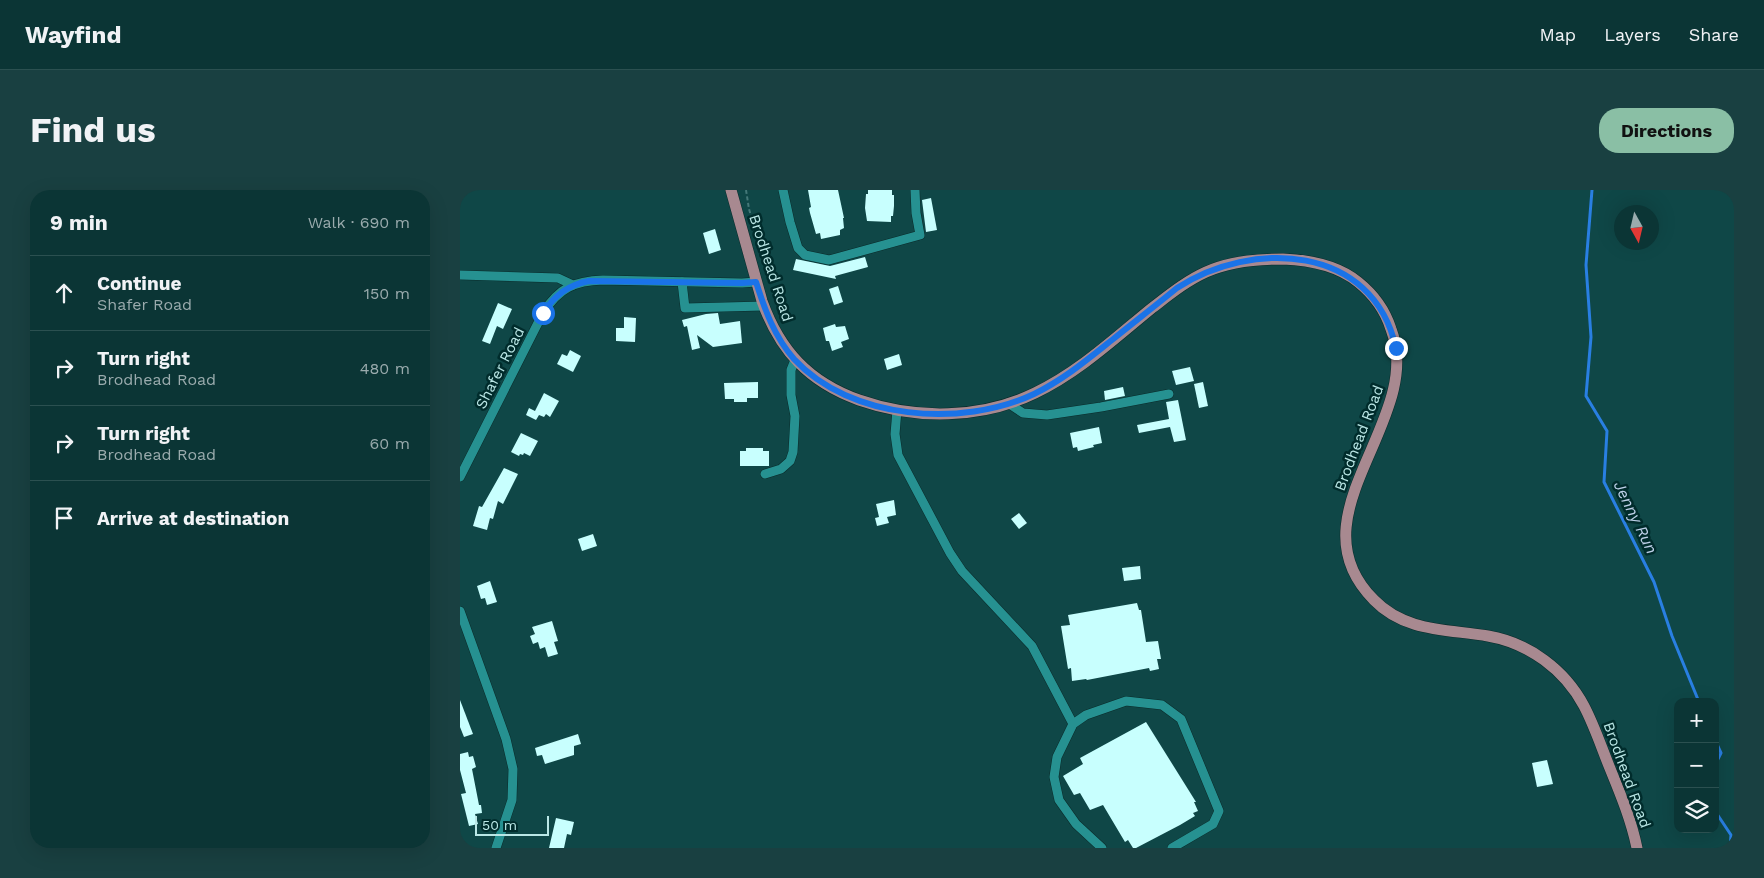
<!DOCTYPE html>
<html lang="en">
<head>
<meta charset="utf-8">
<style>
  body { margin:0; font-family:"Work Sans",sans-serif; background:#194041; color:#f1f3f6 }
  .controls { position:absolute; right:15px; bottom:15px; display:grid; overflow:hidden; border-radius:10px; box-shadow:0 5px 20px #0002 }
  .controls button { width:45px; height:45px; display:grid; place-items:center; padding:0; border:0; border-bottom:1px solid #2b5050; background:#0b3535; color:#f1f3f6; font:25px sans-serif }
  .compass { position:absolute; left:1154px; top:15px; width:45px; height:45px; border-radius:50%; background:#0b3535; box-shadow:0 5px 20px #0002; rotate:172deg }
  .scale { position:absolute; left:15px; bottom:12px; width:74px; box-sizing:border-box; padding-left:5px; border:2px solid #bae7e6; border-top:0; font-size:14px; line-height:18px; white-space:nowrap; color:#bae7e6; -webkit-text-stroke:4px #002c2c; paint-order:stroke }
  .stop { position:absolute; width:15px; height:15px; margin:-11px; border:4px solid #1a73e8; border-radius:50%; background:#fff }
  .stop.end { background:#1a73e8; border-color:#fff; box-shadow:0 1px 5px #0008 }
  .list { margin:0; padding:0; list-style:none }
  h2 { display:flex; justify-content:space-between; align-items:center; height:65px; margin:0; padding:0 20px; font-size:21px }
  h2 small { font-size:16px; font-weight:400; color:#9aabad }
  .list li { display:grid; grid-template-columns:32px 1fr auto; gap:15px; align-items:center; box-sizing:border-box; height:75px; padding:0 20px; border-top:1px solid #2b5050 }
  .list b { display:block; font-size:19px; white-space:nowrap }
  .list p { margin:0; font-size:16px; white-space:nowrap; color:#9aabad }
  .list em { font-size:16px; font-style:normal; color:#9aabad }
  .icon { flex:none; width:28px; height:28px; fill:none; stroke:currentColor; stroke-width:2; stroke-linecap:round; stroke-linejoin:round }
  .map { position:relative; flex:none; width:1274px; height:658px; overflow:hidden; border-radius:20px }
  header { display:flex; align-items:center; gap:30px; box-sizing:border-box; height:70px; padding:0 25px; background:#0b3535; border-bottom:1px solid #2b5050 }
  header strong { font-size:24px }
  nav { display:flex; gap:28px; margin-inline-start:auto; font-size:18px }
  .intro { display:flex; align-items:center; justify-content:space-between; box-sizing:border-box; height:120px; padding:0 30px }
  h1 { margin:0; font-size:35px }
  .button { padding:12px 22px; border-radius:20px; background:#8abfa5; color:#111; font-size:18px; font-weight:700 }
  main { display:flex; gap:30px; padding:0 30px }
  aside { flex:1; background:#0b3535; border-radius:20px; box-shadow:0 5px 20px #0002 }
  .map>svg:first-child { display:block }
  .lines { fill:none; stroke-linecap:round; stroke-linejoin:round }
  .stream { stroke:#297fe2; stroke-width:3 }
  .building { fill:#c8fffe }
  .minor-casing { stroke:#0a2b2a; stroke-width:10 }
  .major-casing { stroke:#0a2b2a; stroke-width:12 }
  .path { stroke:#447878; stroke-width:2; stroke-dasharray:4 2.5; stroke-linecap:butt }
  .minor { stroke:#269191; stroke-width:9 }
  .major { stroke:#a88990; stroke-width:11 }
  .route { stroke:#1a73e8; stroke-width:6 }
  .labels { text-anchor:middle; stroke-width:5; stroke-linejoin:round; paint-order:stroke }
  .street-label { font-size:15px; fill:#bae7e6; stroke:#002c2c }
  .water-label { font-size:16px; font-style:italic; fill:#bccfe7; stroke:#002c2c }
</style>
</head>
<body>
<header>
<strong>Wayfind</strong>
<nav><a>Map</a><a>Layers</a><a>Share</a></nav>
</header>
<div class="intro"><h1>Find us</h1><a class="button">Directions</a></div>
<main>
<aside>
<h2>9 min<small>Walk · 690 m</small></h2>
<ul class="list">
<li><svg class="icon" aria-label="ahead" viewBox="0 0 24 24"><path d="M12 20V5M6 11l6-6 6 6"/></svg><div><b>Continue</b><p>Shafer Road</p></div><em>150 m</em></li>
<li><svg class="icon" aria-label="right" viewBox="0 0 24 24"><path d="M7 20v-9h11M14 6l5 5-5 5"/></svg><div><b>Turn right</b><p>Brodhead Road</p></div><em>480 m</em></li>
<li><svg class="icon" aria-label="right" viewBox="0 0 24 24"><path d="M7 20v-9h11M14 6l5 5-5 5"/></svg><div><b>Turn right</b><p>Brodhead Road</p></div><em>60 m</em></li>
<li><svg class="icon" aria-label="arrive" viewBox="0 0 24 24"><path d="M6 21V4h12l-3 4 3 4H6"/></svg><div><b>Arrive at destination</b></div></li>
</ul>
</aside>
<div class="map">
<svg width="1274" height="658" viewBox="0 0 1274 658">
  <rect width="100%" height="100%" fill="#0f4747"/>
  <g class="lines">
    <g class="stream">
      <path d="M1132,0L1126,75L1131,147L1126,206L1147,241L1144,292L1194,392L1212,446L1239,512"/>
      <path d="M1255,550L1261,563L1255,575"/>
      <path d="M1255,621L1271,645L1270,658"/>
    </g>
  </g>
  <g class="building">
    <path d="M348,0H378L384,28H383L384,38L380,40V45L361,49L360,43L356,44L350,23L349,18L351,17Z"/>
    <path d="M408,0H432V5H434V16L433,26H431V32L407,31L405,18L406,4H408Z"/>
    <path d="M471,8L477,40L466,42L462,10Z"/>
    <path d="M255,39L261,60L249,64L243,43Z"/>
    <path d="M405,67L408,77L375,86L376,89L333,80L336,69L370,76Z"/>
    <path d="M378,96L383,112L374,115L369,99Z"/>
    <path d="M38,113L52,119L43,139L37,136L30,154L22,151Z"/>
    <path d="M258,123L260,134L280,131L282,153L253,157L237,145L240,158L232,160L227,136L224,137L222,130L246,124Z"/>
    <path d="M164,127L176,128L175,152L156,151V138H164Z"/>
    <path d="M375,134L376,137L385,136L389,149L381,152L383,157L372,161L369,151H366L363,138Z"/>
    <path d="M110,160L121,166L113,182L97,174L102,164L107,166Z"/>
    <path d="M439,164L442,175L427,180L424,169Z"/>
    <path d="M730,177L734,191L716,195L712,181Z"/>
    <path d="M298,192V208H287V212H274V209H265L264,193Z"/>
    <path d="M743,192L748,216L739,218L734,194Z"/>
    <path d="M663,197L665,206L645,210L644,201Z"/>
    <path d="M84,203L99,211L90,227L86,224L84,227L79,225L76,230L66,225L69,218L75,221Z"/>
    <path d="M718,210L726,250L714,252L710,237L679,243L677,235L709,229L706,212Z"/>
    <path d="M639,237L642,253L633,255L634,257L618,261L617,257L613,258L610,243Z"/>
    <path d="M61,243L78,251L70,266L64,263L63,265L60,264L59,266L51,262Z"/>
    <path d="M286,258H303V261H309V276H280V261H286Z"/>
    <path d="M44,278L58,284L43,314L38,311L33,329L30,328L27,340L13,336L19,316L22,317Z"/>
    <path d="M434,310L436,325L427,327L429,333L417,336L415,328L419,327L416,314Z"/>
    <path d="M559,323L567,333L559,339L551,329Z"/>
    <path d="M133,344L137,356L122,361L118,349Z"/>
    <path d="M680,376L681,389L664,391L662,378Z"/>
    <path d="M30,391L37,412L27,415L25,408L21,409L17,396Z"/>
    <path d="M677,413L679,420H681L686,452L698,451L701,469H697L699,479L690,481L689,478L627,490L626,489L612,491L611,478L608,479L601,436L610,435L608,425Z"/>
    <path d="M92,431L98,451L94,452L98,464L88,467L85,457L80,459L78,452L73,454L70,446L75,444L72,437Z"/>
    <path d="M0,510L13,544L4,547L0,537Z"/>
    <path d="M686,532L736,612H734L738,621L733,623L735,626L720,635L676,658H673L668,650L665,652L643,615L630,620L620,603L614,605L603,586L623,574L620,568Z"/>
    <path d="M118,544L121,554L114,556V565L85,574L82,565L77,566L75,558Z"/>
    <path d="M8,562L9,567L13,566L16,577L12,579L19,615H21L22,623L15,624L18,634L9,636L1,604L6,603L0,580V564Z"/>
    <path d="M1087,570L1093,594L1077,597L1072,573Z"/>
    <path d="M96,628L114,632L111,645L107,644L104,658H89Z"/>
  </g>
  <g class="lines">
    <defs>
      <g id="minor">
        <path d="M323,0L330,32L338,58L345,65L369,70L460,45L456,23L455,0"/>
        <path d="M0,85L98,88L113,95"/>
        <path d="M222,92L225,118L304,116"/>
        <path d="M548,213L563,223L587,225L641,217L709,204"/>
        <path d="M437,220L435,244L438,265L490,363L502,381L572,456L613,534"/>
        <path d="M305,284L321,279L330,271L333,262L335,226L331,205V180L335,170"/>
        <path d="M0,287L83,123C99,98 114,91 143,90L282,93L296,92"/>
        <path d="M0,421L46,549L53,579L52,610L36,658"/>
        <path d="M642,658L616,634L599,610L594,587L597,567L613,534L626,525L666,511L702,515L721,529L759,621L753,634L712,658"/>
      </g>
      <path id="major" d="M271,0L302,111C320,161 349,192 399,210C456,230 521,229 575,203C619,182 655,148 692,118C709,105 726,91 746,82C770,71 797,69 823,69C850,70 877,75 898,92C913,104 925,120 931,139C966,231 829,325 914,410C945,442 987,439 1028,446C1069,453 1105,480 1124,516C1134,535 1141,556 1149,576C1160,603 1171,629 1177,658"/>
    </defs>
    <use href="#minor" class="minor-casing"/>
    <use href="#major" class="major-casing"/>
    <path class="path" d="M286,0L289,19L308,85"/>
    <use href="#minor" class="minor"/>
    <use href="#major" class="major"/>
  </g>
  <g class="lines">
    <path class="route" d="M83,123C95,105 108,95 129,91L282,93L296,92C305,120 314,146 334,169C390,230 502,238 574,204C603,190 627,170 652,150C673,133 695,116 717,98C792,49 913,54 936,158"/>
  </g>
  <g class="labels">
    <g class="street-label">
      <text transform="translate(311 78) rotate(72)" y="5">Brodhead Road</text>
      <text transform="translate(40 178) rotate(-63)" y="5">Shafer Road</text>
      <text transform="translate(899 248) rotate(-69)" y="5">Brodhead Road</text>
      <text transform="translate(1167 585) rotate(70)" y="5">Brodhead Road</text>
    </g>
    <g class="water-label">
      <text transform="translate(1176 327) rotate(64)" y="6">Jenny Run</text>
    </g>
  </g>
</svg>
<div class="controls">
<button>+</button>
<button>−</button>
<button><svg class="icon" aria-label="layers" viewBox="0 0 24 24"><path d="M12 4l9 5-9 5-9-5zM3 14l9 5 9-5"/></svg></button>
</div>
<svg class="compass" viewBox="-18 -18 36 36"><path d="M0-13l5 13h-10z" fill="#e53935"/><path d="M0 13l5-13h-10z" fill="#9aabad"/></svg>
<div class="scale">50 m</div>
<div class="stop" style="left:83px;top:123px"></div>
<div class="stop end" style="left:936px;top:158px"></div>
</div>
</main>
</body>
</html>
